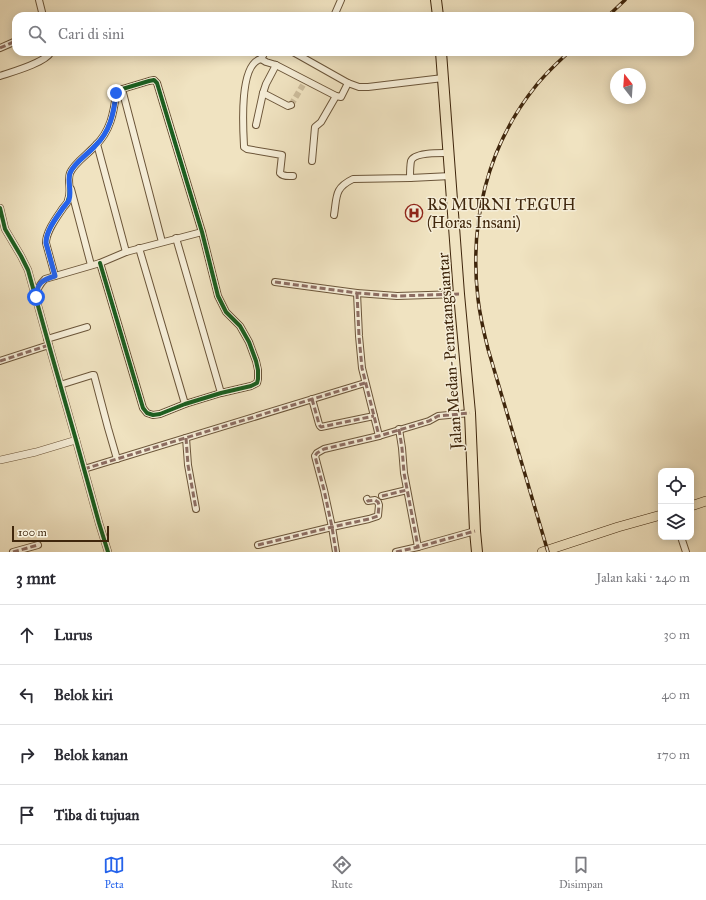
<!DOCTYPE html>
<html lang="id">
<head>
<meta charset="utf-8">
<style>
  body { margin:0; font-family:"IM FELL Great Primer",serif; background:#f2f2f3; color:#2b2b33 }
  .controls { position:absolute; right:12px; bottom:12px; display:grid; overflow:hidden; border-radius:8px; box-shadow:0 2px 10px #0003 }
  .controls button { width:36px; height:36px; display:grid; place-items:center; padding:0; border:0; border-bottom:1px solid #e1e1e2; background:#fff; color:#2b2b33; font:20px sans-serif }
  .compass { position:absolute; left:610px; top:68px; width:36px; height:36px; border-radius:50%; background:#fff; box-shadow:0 2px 10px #0003; rotate:343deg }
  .scale { position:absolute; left:12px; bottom:10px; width:97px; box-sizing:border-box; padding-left:4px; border:2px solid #3f260c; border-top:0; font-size:11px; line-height:14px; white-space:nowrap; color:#3f260c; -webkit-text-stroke:3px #f5edd7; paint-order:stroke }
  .stop { position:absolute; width:12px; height:12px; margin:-9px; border:3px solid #2563eb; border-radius:50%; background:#fff }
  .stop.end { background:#2563eb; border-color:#fff; box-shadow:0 1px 4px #0008 }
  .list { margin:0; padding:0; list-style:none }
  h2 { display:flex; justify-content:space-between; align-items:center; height:52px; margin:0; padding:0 16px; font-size:17px }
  h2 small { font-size:13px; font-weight:400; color:#7c7c81 }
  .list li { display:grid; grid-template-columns:26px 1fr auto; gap:12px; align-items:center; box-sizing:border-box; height:60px; padding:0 16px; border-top:1px solid #e1e1e2 }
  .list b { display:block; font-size:15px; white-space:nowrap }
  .list em { font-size:13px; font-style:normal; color:#7c7c81 }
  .icon { flex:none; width:22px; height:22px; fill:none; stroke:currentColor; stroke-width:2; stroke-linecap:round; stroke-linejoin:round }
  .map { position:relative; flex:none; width:706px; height:552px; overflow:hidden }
  .search { position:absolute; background:#fff; box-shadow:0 2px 10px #0003; left:12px; right:12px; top:12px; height:44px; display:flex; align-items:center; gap:10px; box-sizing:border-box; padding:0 14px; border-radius:12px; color:#7c7c81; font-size:15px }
  .sheet { height:292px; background:#fff }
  nav { display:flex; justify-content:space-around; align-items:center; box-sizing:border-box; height:56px; border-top:1px solid #e1e1e2; background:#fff; font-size:11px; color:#7c7c81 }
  nav a { display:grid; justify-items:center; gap:2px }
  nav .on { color:#2563eb }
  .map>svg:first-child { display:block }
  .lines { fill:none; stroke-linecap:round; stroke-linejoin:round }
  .minor-tunnel { stroke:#cdbd9d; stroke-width:6; stroke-dasharray:6 3; stroke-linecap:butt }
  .minor-casing { stroke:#6b5539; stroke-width:8 }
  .tertiary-casing { stroke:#6b5539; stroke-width:8 }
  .primary-casing { stroke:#3f260c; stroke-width:10 }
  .trunk-casing { stroke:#3f260c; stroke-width:12 }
  .minor { stroke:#f5edd7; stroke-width:6 }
  .tertiary { stroke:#f5edd7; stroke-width:7 }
  .primary { stroke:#f0e3c1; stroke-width:9 }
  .trunk { stroke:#f0e3c1; stroke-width:10 }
  .rail-casing { stroke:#3f260c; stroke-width:3.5 }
  .rail { stroke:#f5edd7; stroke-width:2; stroke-dasharray:6; stroke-linecap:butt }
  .quiet { stroke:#8d6e63; stroke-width:3; stroke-dasharray:6 3; stroke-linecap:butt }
  .cycleway-casing { stroke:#f5edd7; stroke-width:6 }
  .cycleway { stroke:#1b5e20; stroke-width:4 }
  .route { stroke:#2563eb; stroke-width:5 }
  .labels { text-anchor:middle; stroke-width:3; stroke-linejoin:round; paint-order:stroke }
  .poi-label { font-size:16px; fill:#3f260c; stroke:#f5edd7; text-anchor:start }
  .street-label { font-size:16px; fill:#3f260c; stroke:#f5edd7 }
</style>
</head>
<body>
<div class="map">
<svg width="706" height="552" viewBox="0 0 706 552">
  <rect width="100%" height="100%" fill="#f0e3c1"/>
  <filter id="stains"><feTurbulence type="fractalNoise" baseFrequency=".005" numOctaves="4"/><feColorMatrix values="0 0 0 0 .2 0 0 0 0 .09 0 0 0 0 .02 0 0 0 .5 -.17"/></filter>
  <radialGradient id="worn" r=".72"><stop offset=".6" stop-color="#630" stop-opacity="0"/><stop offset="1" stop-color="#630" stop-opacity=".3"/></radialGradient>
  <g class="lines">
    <path class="minor-tunnel" d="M291,105L303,85"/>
    <defs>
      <g id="minor">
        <path d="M39,0L43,16"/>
        <path d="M334,16L341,0"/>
        <path d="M0,48L16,41"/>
        <path d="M265,52L261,59L266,62L276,65L336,96L341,97L348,83"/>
        <path d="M293,52L348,83L359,87H368L443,78"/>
        <path d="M261,59C239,64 243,128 244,146V147L247,149L282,155L280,173C283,177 289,176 293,176"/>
        <path d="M0,76C12,72 45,63 51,52"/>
        <path d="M122,89L162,242"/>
        <path d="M263,93L288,106L291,105"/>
        <path d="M256,125L263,93L266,84L276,65"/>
        <path d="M97,144L126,252"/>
        <path d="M312,161L315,127L321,122L336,96"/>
        <path d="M410,178L451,176"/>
        <path d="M71,189L91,265"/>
        <path d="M334,215C337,197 334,188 353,179L410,178C410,173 410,166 411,161C414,152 441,153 449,153"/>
        <path d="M176,238L221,393"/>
        <path d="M139,248L185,404"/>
        <path d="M55,276L46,243C46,231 57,217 63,208C65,205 68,203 68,200C72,191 67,181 70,173C74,163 88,154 95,146C110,132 114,113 116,93L119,90L149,81L154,80L157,83L202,232L218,296L226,312L240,326L249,342L256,361L258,370V379L257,383L251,386L221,393L185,404L160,414L153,415L147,413L143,408L100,263"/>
        <path d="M275,282L357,293L397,296L459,294"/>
        <path d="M357,293L359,336L362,368L379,436"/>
        <path d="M36,296C37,288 40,284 45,279L100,263L126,252L202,232"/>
        <path d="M47,339L87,327"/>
        <path d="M0,361L49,345"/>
        <path d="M60,385L92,375H94L108,428L117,459"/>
        <path d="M312,399L319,424L320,426L321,427L374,416"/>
        <path d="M399,429L402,448L404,473L418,547"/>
        <path d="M186,438L188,465L196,509"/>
        <path d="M84,469L365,383"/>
        <path d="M382,496L407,490"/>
        <path d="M681,537L686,552"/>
        <path d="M258,545L332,527L369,519L378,516L379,505L378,502L375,500L368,501L367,499"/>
        <path d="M13,552L38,545"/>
        <path d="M336,552L332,527L324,490L315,456L317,453L324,449L379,436L429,421L438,416L470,413"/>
        <path d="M396,552L418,547L475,531"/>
      </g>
      <g id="tertiary">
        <path d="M0,208L5,229L21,256L28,270L52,356L76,440L99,523L108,552"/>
        <path d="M0,460L36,452L76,440"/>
      </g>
      <g id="primary">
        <path d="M691,506L706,501"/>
        <path d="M542,552L618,527L661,515"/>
      </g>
      <g id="trunk">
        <path d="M436,0L438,16"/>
        <path d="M441,52L459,294L470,413L475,531L477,552"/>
      </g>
    </defs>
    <use href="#minor" class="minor-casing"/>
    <use href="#tertiary" class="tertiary-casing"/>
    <use href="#primary" class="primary-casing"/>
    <use href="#trunk" class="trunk-casing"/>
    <use href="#minor" class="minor"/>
    <use href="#tertiary" class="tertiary"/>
    <use href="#primary" class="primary"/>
    <use href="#trunk" class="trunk"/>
    <defs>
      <g id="rail">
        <path d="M608,16L625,0"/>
        <path d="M548,552L488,349C484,333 480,316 478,299C469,223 487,147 535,87C545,74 557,63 569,52"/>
      </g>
    </defs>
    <use href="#rail" class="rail-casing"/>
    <use href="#rail" class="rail"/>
    <g class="quiet">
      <path d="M0,48L16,41"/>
      <path d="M275,282L357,293L397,296L459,294"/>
      <path d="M357,293L359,336L362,368L379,436"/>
      <path d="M0,361L49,345"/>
      <path d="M312,399L319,424L320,426L321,427L374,416"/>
      <path d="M399,429L402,448L404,473L418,547"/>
      <path d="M186,438L188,465L196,509"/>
      <path d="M84,469L365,383"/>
      <path d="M382,496L407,490"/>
      <path d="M258,545L332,527L369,519L378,516L379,505L378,502L375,500L368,501L367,499"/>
      <path d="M13,552L38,545"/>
      <path d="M336,552L332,527L324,490L315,456L317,453L324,449L379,436L429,421L438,416L470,413"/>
      <path d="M396,552L418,547L475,531"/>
    </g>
    <defs>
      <g id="cycleway">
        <path d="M0,208L5,229L21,256L28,270L52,356L76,440L99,523L108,552"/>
        <path d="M55,276L46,243C46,231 57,217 63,208C65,205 68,203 68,200C72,191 67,181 70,173C74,163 88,154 95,146C110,132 114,113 116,93L119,90L149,81L154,80L157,83L202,232L218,296L226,312L240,326L249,342L256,361L258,370V379L257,383L251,386L221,393L185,404L160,414L153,415L147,413L143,408L100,263"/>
      </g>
    </defs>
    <use href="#cycleway" class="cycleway-casing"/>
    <use href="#cycleway" class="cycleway"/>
  </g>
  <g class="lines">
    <path class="route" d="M36,297C37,283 42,280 55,276L46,243C46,230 57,217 63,208C65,205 68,203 69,200C72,191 67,181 70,173C74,163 88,154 95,146C110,132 114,113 116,93"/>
  </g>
  <defs>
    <symbol id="hospital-ring" viewBox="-11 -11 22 22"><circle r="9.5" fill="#f5edd7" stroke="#8f2418" stroke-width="1.5"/><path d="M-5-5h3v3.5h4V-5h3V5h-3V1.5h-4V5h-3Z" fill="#8f2418"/></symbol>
  </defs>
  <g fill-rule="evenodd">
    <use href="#hospital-ring" x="404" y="203" width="20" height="20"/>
  </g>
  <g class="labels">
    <g class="poi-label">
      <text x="427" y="210">RS MURNI TEGUH<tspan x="427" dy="18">(Horas Insani)</tspan></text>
    </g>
    <g class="street-label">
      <text transform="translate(449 351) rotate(-94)" y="6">Jalan Medan-Pematangsiantar</text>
    </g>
  </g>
  <rect width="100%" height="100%" filter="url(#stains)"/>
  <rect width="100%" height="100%" fill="url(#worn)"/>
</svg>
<div class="controls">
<button><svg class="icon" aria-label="locate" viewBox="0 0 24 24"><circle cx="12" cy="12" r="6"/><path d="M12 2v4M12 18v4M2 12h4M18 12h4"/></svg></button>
<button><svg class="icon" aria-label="layers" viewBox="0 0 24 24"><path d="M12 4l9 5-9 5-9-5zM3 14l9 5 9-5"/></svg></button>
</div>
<svg class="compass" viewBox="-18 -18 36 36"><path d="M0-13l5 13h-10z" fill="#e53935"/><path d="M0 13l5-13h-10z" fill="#7c7c81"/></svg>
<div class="scale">100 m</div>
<div class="stop" style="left:36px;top:297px"></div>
<div class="stop end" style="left:116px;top:93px"></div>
<div class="search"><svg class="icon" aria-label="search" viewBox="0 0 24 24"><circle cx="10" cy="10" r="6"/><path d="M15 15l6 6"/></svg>Cari di sini</div>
</div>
<section class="sheet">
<h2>3 mnt<small>Jalan kaki · 240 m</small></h2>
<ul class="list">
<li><svg class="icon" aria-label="ahead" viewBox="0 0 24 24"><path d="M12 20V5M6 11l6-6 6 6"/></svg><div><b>Lurus</b></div><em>30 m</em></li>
<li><svg class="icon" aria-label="left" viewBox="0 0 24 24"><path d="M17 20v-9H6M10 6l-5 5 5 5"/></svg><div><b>Belok kiri</b></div><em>40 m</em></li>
<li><svg class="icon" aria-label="right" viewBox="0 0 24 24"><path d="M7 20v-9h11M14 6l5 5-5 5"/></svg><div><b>Belok kanan</b></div><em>170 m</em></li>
<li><svg class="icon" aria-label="arrive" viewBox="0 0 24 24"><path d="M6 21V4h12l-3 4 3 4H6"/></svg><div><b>Tiba di tujuan</b></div></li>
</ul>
</section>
<nav>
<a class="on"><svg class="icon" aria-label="map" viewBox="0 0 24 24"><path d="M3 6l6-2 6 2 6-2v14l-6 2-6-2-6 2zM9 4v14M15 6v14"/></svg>Peta</a>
<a><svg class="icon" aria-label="directions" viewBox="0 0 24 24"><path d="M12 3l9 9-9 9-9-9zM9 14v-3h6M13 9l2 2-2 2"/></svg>Rute</a>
<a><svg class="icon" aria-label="saved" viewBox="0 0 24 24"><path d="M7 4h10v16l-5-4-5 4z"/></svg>Disimpan</a>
</nav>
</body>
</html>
